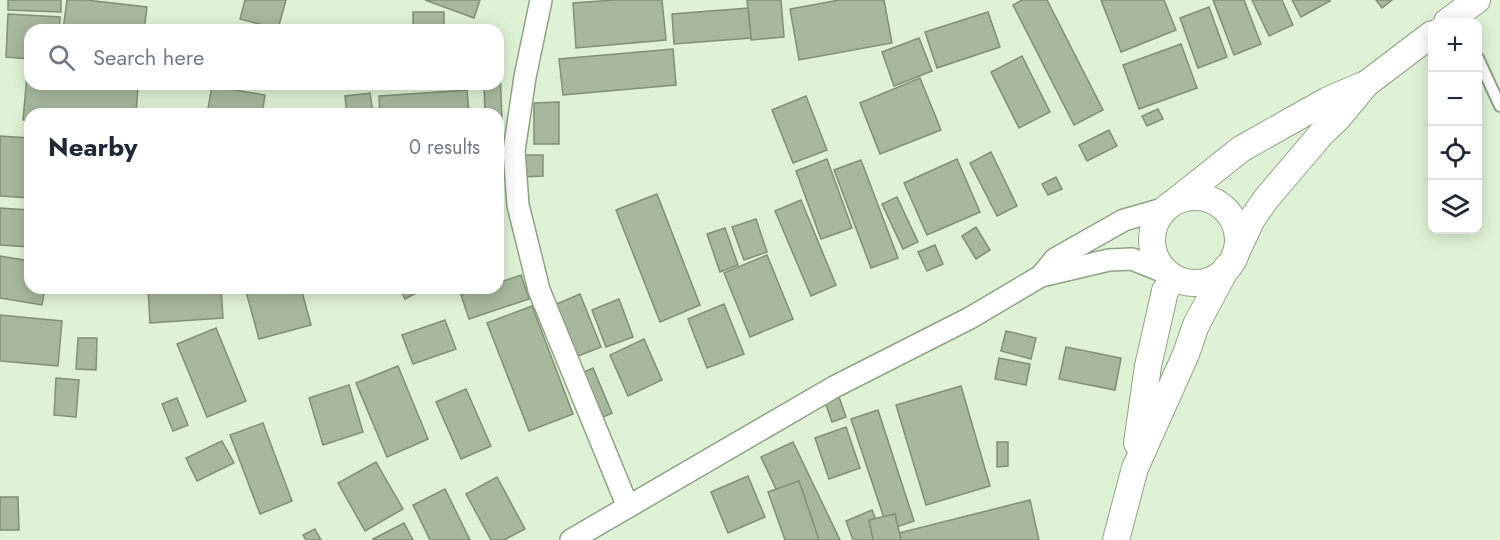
<!DOCTYPE html>
<html lang="en">
<head>
<meta charset="utf-8">
<style>
  body { margin:0; font-family:Jost,sans-serif; background:#f2f2f3; color:#1f2937 }
  .controls { position:absolute; right:18px; top:18px; display:grid; overflow:hidden; border-radius:12px; box-shadow:0 3px 15px #0003 }
  .controls button { width:54px; height:54px; display:grid; place-items:center; padding:0; border:0; border-bottom:2px solid #e0e1e3; background:#fff; color:#1f2937; font:30px sans-serif }
  .list { margin:0; padding:0; list-style:none }
  h2 { display:flex; justify-content:space-between; align-items:center; height:78px; margin:0; padding:0 24px; font-size:26px }
  h2 small { font-size:20px; font-weight:400; color:#747a83 }
  .icon { flex:none; width:33px; height:33px; fill:none; stroke:currentColor; stroke-width:2; stroke-linecap:round; stroke-linejoin:round }
  .map { position:relative; flex:none; width:1500px; height:540px; overflow:hidden }
  .search { position:absolute; background:#fff; box-shadow:0 3px 15px #0003; left:24px; top:24px; width:480px; height:66px; display:flex; align-items:center; gap:15px; box-sizing:border-box; padding:0 21px; border-radius:18px; color:#747a83; font-size:22px }
  .panel { position:absolute; background:#fff; box-shadow:0 3px 15px #0003; left:24px; top:108px; width:480px; height:186px; border-radius:18px }
  .map>svg:first-child { display:block }
  .building { fill:#a6b99d; stroke:#7e9175; stroke-width:1.5 }
  .lines { fill:none; stroke-linecap:round; stroke-linejoin:round }
  .service-casing { stroke:#8fa286; stroke-width:14 }
  .minor-casing { stroke:#8fa286; stroke-width:24 }
  .tertiary-casing { stroke:#8fa286; stroke-width:28 }
  .service { stroke:#fff; stroke-width:10 }
  .minor { stroke:#fff; stroke-width:21 }
  .tertiary { stroke:#fff; stroke-width:26 }
</style>
</head>
<body>
<div class="map">
<svg width="1500" height="540" viewBox="0 0 1500 540">
  <rect width="100%" height="100%" fill="#def3d5"/>
  <g class="building">
    <path d="M8,0H61V12L8,10Z"/>
    <path d="M67,0H86L147,7L144,30H63Z"/>
    <path d="M245,0H286L278,29L240,19Z"/>
    <path d="M425,0H480L474,18Z"/>
    <path d="M614,0H662L666,40L576,48L573,3Z"/>
    <path d="M747,0H781L784,37L751,40Z"/>
    <path d="M839,0H884L892,43L799,60L790,9Z"/>
    <path d="M1022,0H1047L1103,110L1074,125L1013,5Z"/>
    <path d="M1101,0H1164L1176,30L1121,52Z"/>
    <path d="M1213,0H1244L1261,44L1234,55Z"/>
    <path d="M1252,0H1282L1293,25L1269,36Z"/>
    <path d="M1292,0H1330V1L1301,17Z"/>
    <path d="M1376,0H1392L1382,8Z"/>
    <path d="M1209,7L1227,57L1198,68L1180,18Z"/>
    <path d="M748,8L751,38L674,44L672,14Z"/>
    <rect x="413" y="12" width="31" height="17"/>
    <path d="M988,12L1000,47L937,68L925,32Z"/>
    <path d="M8,14L60,17L59,30H30V59L6,57Z"/>
    <path d="M919,38L932,71L894,86L882,52Z"/>
    <path d="M1181,44L1197,88L1139,109L1123,65Z"/>
    <path d="M673,49L676,85L563,95L559,59Z"/>
    <path d="M1022,56L1050,112L1019,128L991,72Z"/>
    <path d="M498,70H500L502,121H498V114H485L484,84H498Z"/>
    <path d="M27,76L30,77V84H105L138,87L136,114H30V120H23Z"/>
    <path d="M920,78L941,130L880,154L860,103Z"/>
    <path d="M212,86L265,95L262,114H207Z"/>
    <path d="M467,90L469,114H380L379,96Z"/>
    <path d="M370,93L373,114H347L345,96Z"/>
    <path d="M806,96L827,150L793,163L772,110Z"/>
    <path d="M559,102V144H534V103Z"/>
    <path d="M1158,109L1163,119L1147,126L1142,116Z"/>
    <path d="M1109,130L1117,146L1087,161L1079,145Z"/>
    <path d="M0,136L30,138V198L0,196Z"/>
    <path d="M991,152L1017,206L997,216L970,163Z"/>
    <path d="M521,155H543V176L521,177Z"/>
    <path d="M827,159L852,228L821,239L796,171Z"/>
    <path d="M957,159L980,212L927,235L904,183Z"/>
    <path d="M861,160L898,258L871,268L834,170Z"/>
    <path d="M1056,177L1062,189L1048,195L1042,184Z"/>
    <path d="M657,194L700,305L660,322L616,210Z"/>
    <path d="M897,197L918,242L903,249L882,204Z"/>
    <path d="M801,200L836,285L811,296L775,211Z"/>
    <path d="M0,208L30,210V247L0,245Z"/>
    <path d="M756,219L767,252L744,260L732,227Z"/>
    <path d="M976,227L990,250L976,259L962,236Z"/>
    <path d="M725,228L738,265L720,272L707,234Z"/>
    <path d="M935,245L943,264L927,271L918,252Z"/>
    <path d="M767,255L793,319L750,337L724,273Z"/>
    <path d="M0,256L30,261V288H45L42,305L0,298Z"/>
    <path d="M521,275L529,299L469,319L461,295L482,288H498V283Z"/>
    <path d="M148,288H221L223,318L150,323Z"/>
    <path d="M245,288H301L311,325L259,339Z"/>
    <path d="M399,288H426L405,299Z"/>
    <path d="M580,294L601,347L573,358L552,306Z"/>
    <path d="M619,299L633,337L606,347L592,310Z"/>
    <path d="M724,304L744,354L707,368L688,319Z"/>
    <path d="M532,306L573,414L529,431L487,323Z"/>
    <path d="M0,315L62,321L58,366L0,361Z"/>
    <path d="M445,320L456,349L413,364L402,335Z"/>
    <path d="M216,328L246,401L207,417L177,344Z"/>
    <path d="M1006,331L1036,338L1031,359L1001,351Z"/>
    <path d="M78,338H97L96,370L76,369Z"/>
    <path d="M644,339L662,380L628,396L610,355Z"/>
    <path d="M1066,347L1121,358L1115,390L1059,379Z"/>
    <path d="M999,358L1030,364L1026,385L995,379Z"/>
    <path d="M398,366L428,439L387,457L356,383Z"/>
    <path d="M593,368L612,413L594,421L575,376Z"/>
    <path d="M56,378L79,380L76,417L54,415Z"/>
    <path d="M349,385L363,432L323,445L309,398Z"/>
    <path d="M961,386L990,486L926,505L896,405Z"/>
    <path d="M466,389L491,446L461,459L436,402Z"/>
    <path d="M838,394L846,417L832,422L824,399Z"/>
    <path d="M177,398L188,425L173,431L162,404Z"/>
    <path d="M878,410L914,521L888,530L851,419Z"/>
    <path d="M263,423L292,501L260,514L230,435Z"/>
    <path d="M846,427L860,468L829,479L815,438Z"/>
    <path d="M222,441L234,463L197,481L186,458Z"/>
    <path d="M793,442L840,540H800L761,457Z"/>
    <path d="M997,442H1008V466L997,467Z"/>
    <path d="M376,462L403,509L365,531L338,483Z"/>
    <path d="M748,476L765,517L728,533L711,492Z"/>
    <path d="M497,477L525,529L504,540H491L466,494Z"/>
    <path d="M799,481L819,540H785L768,492Z"/>
    <path d="M445,489L470,540H430L413,505Z"/>
    <path d="M0,497H18L19,530H0Z"/>
    <path d="M1030,500L1039,540H897L895,534Z"/>
    <path d="M872,510L884,540H853L846,521Z"/>
    <path d="M895,514L901,540H873L869,520Z"/>
    <path d="M404,523L413,540H374L373,539Z"/>
    <path d="M315,529L321,540H306L303,535Z"/>
  </g>
  <g class="lines">
    <defs>
      <path id="service" d="M1478,58L1500,106"/>
      <g id="minor">
        <path d="M541,0L525,77L514,151L518,205L539,290L628,507"/>
        <path d="M1041,276L1055,259L1124,220L1166,208"/>
        <path d="M571,540L834,387L970,318L1041,276L1109,260L1132,259L1167,273"/>
      </g>
      <g id="tertiary">
        <path d="M1447,22L1477,0"/>
        <circle cx="1195" cy="240" r="43"/>
        <path d="M1177,200L1241,149L1328,100L1363,85"/>
        <path d="M1235,255L1252,219L1266,199L1322,133L1337,119L1366,84L1432,34"/>
        <path d="M1137,443L1148,366L1165,291L1174,278"/>
        <path d="M1116,540L1135,468L1186,354L1196,325L1227,267"/>
      </g>
    </defs>
    <use href="#service" class="service-casing"/>
    <use href="#minor" class="minor-casing"/>
    <use href="#tertiary" class="tertiary-casing"/>
    <use href="#service" class="service"/>
    <use href="#minor" class="minor"/>
    <use href="#tertiary" class="tertiary"/>
  </g>
</svg>
<div class="controls">
<button>+</button>
<button>−</button>
<button><svg class="icon" aria-label="locate" viewBox="0 0 24 24"><circle cx="12" cy="12" r="6"/><path d="M12 2v4M12 18v4M2 12h4M18 12h4"/></svg></button>
<button><svg class="icon" aria-label="layers" viewBox="0 0 24 24"><path d="M12 4l9 5-9 5-9-5zM3 14l9 5 9-5"/></svg></button>
</div>
<div class="search"><svg class="icon" aria-label="search" viewBox="0 0 24 24"><circle cx="10" cy="10" r="6"/><path d="M15 15l6 6"/></svg>Search here</div>
<section class="panel">
<h2>Nearby<small>0 results</small></h2>
<ul class="list">
</ul>
</section>
</div>
</body>
</html>
